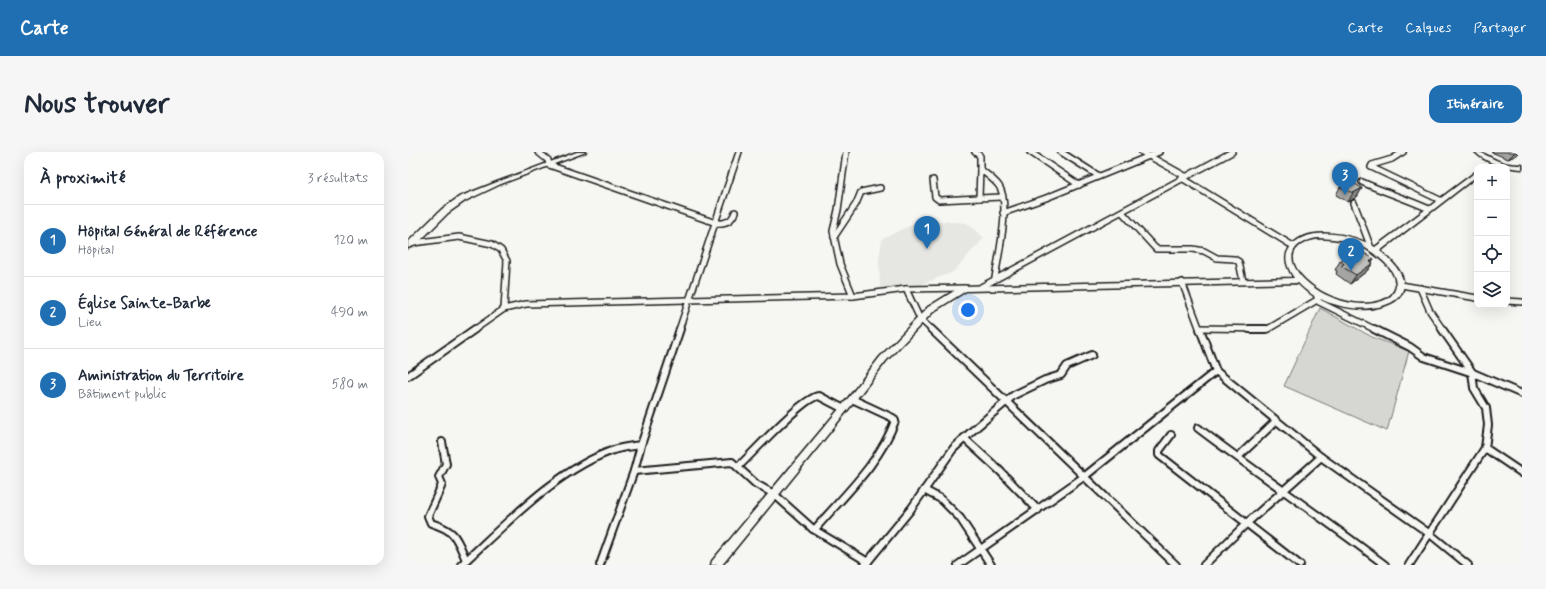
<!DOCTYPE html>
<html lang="fr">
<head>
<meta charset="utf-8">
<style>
  body { margin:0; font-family:Mynerve,sans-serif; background:#f6f6f7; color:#1f2937 }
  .controls { position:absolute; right:12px; top:12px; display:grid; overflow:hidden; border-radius:8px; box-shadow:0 4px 16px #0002 }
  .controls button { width:36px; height:36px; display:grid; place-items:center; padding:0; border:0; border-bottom:1px solid #e0e1e3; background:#fff; color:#1f2937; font:20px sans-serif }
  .you { position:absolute; left:560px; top:158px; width:14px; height:14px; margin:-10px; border:3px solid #fff; border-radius:50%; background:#1a73e8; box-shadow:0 0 0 6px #1a73e833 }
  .badge { display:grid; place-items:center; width:26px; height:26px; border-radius:50%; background:#1f6fb2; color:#fff; font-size:13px; font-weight:700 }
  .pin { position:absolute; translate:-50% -33px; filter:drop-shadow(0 1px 2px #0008) }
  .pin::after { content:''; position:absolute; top:21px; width:14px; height:12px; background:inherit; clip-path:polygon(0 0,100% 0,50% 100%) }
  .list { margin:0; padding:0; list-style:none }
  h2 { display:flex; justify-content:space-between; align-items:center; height:52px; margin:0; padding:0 16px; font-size:17px }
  h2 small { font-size:13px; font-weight:400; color:#747a83 }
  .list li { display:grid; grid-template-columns:26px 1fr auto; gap:12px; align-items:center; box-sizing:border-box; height:72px; padding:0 16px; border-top:1px solid #e0e1e3 }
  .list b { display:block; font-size:15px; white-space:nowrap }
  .list p { margin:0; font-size:13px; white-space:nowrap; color:#747a83 }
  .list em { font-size:13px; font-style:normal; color:#747a83 }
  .icon { flex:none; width:22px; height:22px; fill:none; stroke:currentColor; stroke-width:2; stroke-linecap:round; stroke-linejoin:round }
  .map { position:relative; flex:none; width:1114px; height:413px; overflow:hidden; border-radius:12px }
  header { display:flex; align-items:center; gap:24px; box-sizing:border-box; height:56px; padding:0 20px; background:#1f6fb2; color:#fff }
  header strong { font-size:19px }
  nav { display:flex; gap:22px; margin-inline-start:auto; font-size:14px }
  .intro { display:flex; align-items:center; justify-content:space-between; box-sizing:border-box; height:96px; padding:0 24px }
  h1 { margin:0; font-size:28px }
  .button { padding:10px 18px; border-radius:12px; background:#1f6fb2; color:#fff; font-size:14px; font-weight:700 }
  main { display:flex; gap:24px; padding:0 24px }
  aside { flex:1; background:#fff; border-radius:12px; box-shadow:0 4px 16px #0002 }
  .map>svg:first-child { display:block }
  .built { fill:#e6e6e2 }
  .green { fill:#d6d6d2; stroke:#797977 }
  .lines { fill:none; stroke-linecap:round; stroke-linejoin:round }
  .minor-far1-casing { stroke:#1c1c1c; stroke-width:8 }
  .minor-casing { stroke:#1c1c1c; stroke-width:10 }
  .tertiary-casing { stroke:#1c1c1c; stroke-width:3 }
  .secondary-casing { stroke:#1c1c1c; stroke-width:3 }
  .minor-far1 { stroke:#f6f6f2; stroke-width:5 }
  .minor { stroke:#f6f6f2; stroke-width:6 }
  .tertiary { fill:#f6f6f2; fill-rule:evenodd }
  .secondary { fill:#f6f6f2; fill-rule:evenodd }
  .wall { fill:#a5a5a3; stroke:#1c1c1c }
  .shaded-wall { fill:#868684; stroke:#1c1c1c }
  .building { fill:#c0c0bd; stroke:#1c1c1c }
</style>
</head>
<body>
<header>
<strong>Carte</strong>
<nav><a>Carte</a><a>Calques</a><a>Partager</a></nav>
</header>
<div class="intro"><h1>Nous trouver</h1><a class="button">Itinéraire</a></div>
<main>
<aside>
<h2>À proximité<small>3 résultats</small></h2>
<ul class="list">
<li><span class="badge">1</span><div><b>Hôpital Général de Référence</b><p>Hôpital</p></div><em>120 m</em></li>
<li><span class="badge">2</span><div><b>Église Sainte-Barbe</b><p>Lieu</p></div><em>490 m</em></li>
<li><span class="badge">3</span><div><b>Aministration du Territoire</b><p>Bâtiment public</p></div><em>580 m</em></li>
</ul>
</aside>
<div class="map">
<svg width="1114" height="413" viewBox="0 0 1114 413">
  <rect width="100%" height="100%" fill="#f6f6f2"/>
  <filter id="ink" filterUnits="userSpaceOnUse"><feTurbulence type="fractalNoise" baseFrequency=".025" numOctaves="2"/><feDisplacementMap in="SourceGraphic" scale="8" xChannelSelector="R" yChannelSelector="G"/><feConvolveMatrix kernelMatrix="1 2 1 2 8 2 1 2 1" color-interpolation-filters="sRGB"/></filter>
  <g filter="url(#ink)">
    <path class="built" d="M514,68L559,71L576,86L545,120L512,133L500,136H472L471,108L474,87Z"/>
    <path class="green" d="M912,156L964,185L1001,199L979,279L876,234Z"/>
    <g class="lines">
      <defs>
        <g id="minor-far1">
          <path d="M130,0L140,8L141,13L308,71C318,72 324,69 327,60"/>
          <path d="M438,0L430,58L425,79L432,112L445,144"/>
          <path d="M567,0L572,4V17C578,22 586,27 591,34C603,52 590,105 587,126"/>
          <path d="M622,0L671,33"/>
          <path d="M653,0L691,24"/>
          <path d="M734,0L777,24"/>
          <path d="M995,0L984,7L964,13L963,15L1032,48"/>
          <path d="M572,17L571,46L594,45"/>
          <path d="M774,26L885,94"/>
          <path d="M525,28L527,45L531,48L571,46"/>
          <path d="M954,30C976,40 999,47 1021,57"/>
          <path d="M946,51L963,96"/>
          <path d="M714,60L748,97H785L796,99L809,106L826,107L831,110L835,129"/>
          <path d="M595,61L638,46L751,0"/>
          <path d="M426,85L448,52L453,40L472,36"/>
          <path d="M5,91L51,85L84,92L93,98L99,109L96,157L118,152L445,144L498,137L557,136"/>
          <path d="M774,130L792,178"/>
          <path d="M993,133L1069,146"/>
          <path d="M573,135L824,0"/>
          <path d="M1012,136L1022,159L1035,178"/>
          <path d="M498,137L512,167L524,178"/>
          <path d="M908,142L911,150L968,178"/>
          <path d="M1099,149L1114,150"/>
          <path d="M792,176L860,177L909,148"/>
          <path d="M66,178L96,157"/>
          <path d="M271,178L331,0"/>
        </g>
        <g id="minor">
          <path d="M523,177L768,413"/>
          <path d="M792,177L808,219L913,305L1022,382L1060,413"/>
          <path d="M841,177H858"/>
          <path d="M966,177L1002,195L1016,205L1065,221L1114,242"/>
          <path d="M0,224L67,177"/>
          <path d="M790,276C852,323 915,366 977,413"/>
          <path d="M763,283L751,299V303L892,413"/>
          <path d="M556,286L591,318L630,358"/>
          <path d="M34,290L38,312L31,325L34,332L33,335L20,364L23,371C48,379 48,385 58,408"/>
          <path d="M1077,296L1114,321"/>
          <path d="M830,305L868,269"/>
          <path d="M330,315C344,302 396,244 411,244L436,257"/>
          <path d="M226,319L324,310L348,332L366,342L405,377L408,376C437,342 471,312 487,269L485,266L444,247"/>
          <path d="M516,338L533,347L552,366L583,413"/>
          <path d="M405,377L460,410"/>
          <path d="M53,413C97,373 151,315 209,297C216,295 225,294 233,293"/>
          <path d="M192,413L226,319L233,293L272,177"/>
          <path d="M457,413L503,357L545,297L564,279L606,243L637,228L653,223L659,214L684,203"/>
          <path d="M550,413L677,324L808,219"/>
          <path d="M796,413L839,371L913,305"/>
          <path d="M1001,413L1077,296L1080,273L1078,256L1066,236L1064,220L1034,177"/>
        </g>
        <g id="tertiary">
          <path d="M1067,0C1076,0 1080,5 1088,8C1096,12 1105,13 1114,13V17C1098,16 1079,12 1067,0Z"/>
          <path d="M1069,19V24L972,99C1043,156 935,178 890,131L558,139L526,159L478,209L447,249L314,413H303L304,409L441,245L472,205L520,155L554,134L886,126C880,117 875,106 881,97C896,72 946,82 967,95ZM910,86C930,87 949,89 965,101C976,109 988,119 988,134C987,141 981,147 974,149C920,167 844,97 910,86Z"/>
        </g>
        <path id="secondary" d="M169,0H178L93,32L57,49L40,61L8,93L0,96V90L34,57L51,45L89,30Z"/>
      </defs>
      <use href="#minor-far1" class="minor-far1-casing"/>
      <use href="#minor" class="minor-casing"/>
      <use href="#tertiary" class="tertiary-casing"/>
      <use href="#secondary" class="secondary-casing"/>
      <use href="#minor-far1" class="minor-far1"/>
      <use href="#minor" class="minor"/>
      <use href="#tertiary" class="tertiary"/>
      <use href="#secondary" class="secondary"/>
    </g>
    <g class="wall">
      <path d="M1083,0H1112L1109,3L1100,7Z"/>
      <path d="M932,35L954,36L949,45L940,50L928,43Z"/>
      <path d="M948,101L966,107L963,110L965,111L959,119L942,132L928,122L929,119L927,118L932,109Z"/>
    </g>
    <g class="shaded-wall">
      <path d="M1107,0H1112L1109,3L1100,7Z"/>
      <path d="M954,36L949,45L940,50L945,41Z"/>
      <path d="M966,107L961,114L965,111L959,119L942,132L948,123L962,109Z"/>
    </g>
    <g class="building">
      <path d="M944,30L954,36L945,41L932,35Z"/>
      <path d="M951,98L966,107L962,109L965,111L948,123L933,114L936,112L932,109L945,99L948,101Z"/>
    </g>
  </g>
</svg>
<div class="controls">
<button>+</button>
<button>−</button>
<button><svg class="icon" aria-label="locate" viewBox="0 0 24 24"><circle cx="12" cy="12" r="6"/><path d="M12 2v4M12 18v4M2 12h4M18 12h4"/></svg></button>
<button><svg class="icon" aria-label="layers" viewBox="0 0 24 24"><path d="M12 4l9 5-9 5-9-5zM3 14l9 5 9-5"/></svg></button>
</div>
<div class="you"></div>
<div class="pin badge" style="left:519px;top:97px">1</div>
<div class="pin badge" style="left:943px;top:119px">2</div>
<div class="pin badge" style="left:937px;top:43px">3</div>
</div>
</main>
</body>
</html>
